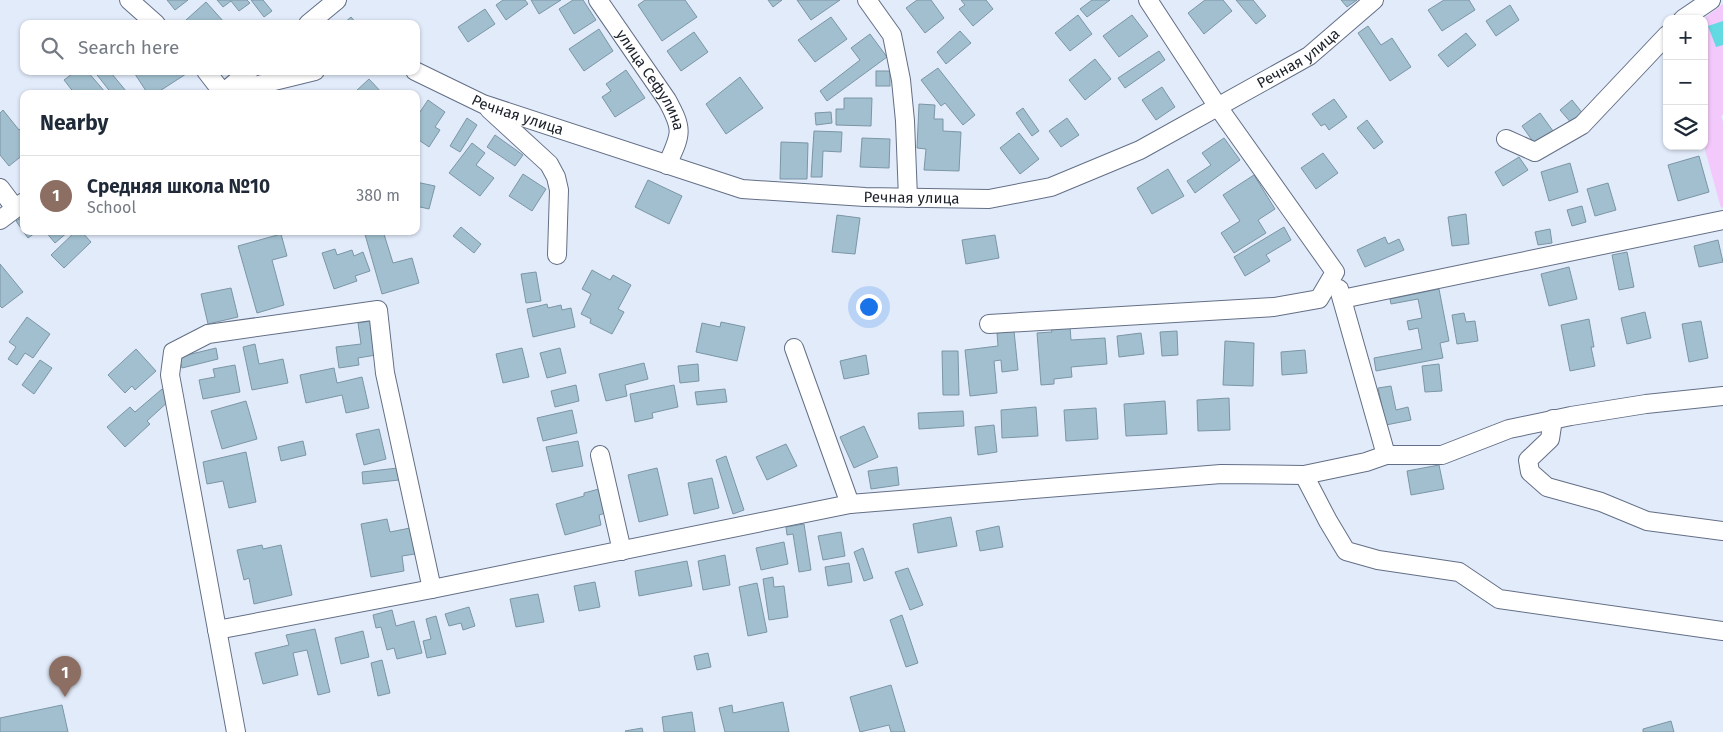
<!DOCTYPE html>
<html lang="en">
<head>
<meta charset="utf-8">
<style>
  body { margin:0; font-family:"Fira Sans",sans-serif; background:#f2f2f3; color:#1f2937 }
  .controls { position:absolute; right:15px; top:15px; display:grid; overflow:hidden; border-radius:10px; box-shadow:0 1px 4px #0004 }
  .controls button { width:45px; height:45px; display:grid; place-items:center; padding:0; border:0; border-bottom:1px solid #e0e1e3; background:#fff; color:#1f2937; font:25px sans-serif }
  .you { position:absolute; left:868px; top:306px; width:18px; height:18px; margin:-12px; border:4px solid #fff; border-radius:50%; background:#1a73e8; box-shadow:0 0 0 8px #1a73e833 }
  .badge { display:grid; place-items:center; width:32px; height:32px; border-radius:50%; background:#727922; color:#fff; font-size:16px; font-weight:700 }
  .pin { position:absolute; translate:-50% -41px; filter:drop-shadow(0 1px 2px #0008) }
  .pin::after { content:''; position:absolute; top:26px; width:18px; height:15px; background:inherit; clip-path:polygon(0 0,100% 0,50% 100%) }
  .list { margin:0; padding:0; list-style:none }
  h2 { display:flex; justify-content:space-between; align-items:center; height:65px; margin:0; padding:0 20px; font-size:21px }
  h2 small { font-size:16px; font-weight:400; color:#747a83 }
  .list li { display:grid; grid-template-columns:32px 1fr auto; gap:15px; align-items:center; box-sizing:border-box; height:80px; padding:0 20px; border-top:1px solid #e0e1e3 }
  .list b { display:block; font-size:19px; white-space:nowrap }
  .list p { margin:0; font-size:16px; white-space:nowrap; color:#747a83 }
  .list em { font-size:16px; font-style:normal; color:#747a83 }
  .icon { flex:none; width:28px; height:28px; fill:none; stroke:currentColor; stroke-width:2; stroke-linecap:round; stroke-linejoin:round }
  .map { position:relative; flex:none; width:1723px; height:732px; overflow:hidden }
  .search { position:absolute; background:#fff; box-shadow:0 1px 4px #0004; left:20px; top:20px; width:400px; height:55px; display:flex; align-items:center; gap:12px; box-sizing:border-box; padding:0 18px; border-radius:10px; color:#747a83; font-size:19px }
  .panel { position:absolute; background:#fff; box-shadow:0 1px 4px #0004; left:20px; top:90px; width:400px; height:145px; border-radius:10px }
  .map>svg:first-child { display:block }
  .green { fill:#f2c9fa }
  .water { fill:#63d9e2 }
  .building { fill:#a2bfcf; stroke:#7b96a6 }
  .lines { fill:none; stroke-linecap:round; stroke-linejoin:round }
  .minor-casing { stroke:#636f86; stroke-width:20 }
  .minor { stroke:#fff; stroke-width:18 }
  .labels { text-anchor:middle; stroke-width:4; stroke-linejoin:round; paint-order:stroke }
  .street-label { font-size:15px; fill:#1a1f28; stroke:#f5f8fd }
</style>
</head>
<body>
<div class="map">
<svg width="1723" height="732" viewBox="0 0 1723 732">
  <rect width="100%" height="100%" fill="#e2ebfa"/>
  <path class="green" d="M1723,4V115L1721,116L1723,122V207L1721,208L1704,146V19H1703Z"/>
  <path class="water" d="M1723,21V45L1716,47L1708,26Z"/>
  <g class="building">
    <path d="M167,0H188L175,10Z"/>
    <path d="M217,0H247L250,3L239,11L231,1L223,7Z"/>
    <path d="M251,0H263L272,11L264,17Z"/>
    <path d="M503,0H525L528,4L506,20L496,5Z"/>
    <path d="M531,0H561L539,14Z"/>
    <path d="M573,0H583L596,20L574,34L559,9Z"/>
    <path d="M645,0H685L697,17L662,41L638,5Z"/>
    <path d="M768,0H782L773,7Z"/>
    <path d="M797,0H840L811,20Z"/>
    <path d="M917,0H931L944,18L925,33L906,8Z"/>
    <path d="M961,0H986L993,9L973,26L959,9L965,5Z"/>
    <path d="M1092,0H1110L1087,17L1080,9Z"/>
    <path d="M1205,0H1223L1232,11L1204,34L1188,13Z"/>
    <path d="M1236,0H1253L1266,16L1256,24Z"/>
    <path d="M1341,0H1357L1347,7Z"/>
    <path d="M1444,0H1469L1475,10L1442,31L1428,10Z"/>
    <path d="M206,2L224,22L222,24H189L186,20Z"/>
    <path d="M1510,5L1519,20L1496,36L1486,21Z"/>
    <path d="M485,9L495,24L468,42L458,27Z"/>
    <path d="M1078,15L1092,34L1070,51L1055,33Z"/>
    <path d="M1132,15L1148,36L1119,57L1103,36Z"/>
    <path d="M351,17L357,24H343Z"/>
    <path d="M831,17L847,39L815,62L798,40Z"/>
    <path d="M1368,26L1381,45L1392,38L1411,67L1390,81L1358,33Z"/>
    <path d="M599,29L613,51L584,71L569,49Z"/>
    <path d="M960,31L971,43L946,64L937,52Z"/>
    <path d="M694,32L708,52L681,71L667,51Z"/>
    <path d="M1466,33L1476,45L1448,67L1438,55Z"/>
    <path d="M870,34L887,57L827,101L820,91L860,60L851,48Z"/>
    <path d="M1159,51L1165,60L1125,88L1118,78Z"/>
    <path d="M1095,59L1111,79L1085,100L1069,80Z"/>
    <path d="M938,68L975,115L963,125L945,103L941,106L921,80Z"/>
    <path d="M626,70L645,98L615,117L602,97L611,91L606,84Z"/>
    <path d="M70,71H87L106,93L75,94L64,80L72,74Z"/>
    <path d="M94,71H116L112,74L126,91L123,94H112Z"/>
    <path d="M133,71H184L186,74L155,94H148Z"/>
    <rect x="876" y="71" width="14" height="15"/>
    <path d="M740,77L763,108L726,134L706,104Z"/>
    <path d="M369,79L383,94H356L355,92Z"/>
    <path d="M1162,87L1175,107L1156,120L1142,100Z"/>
    <path d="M844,98H872L871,126L836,125V109H844Z"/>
    <path d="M1334,99L1347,117L1329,130L1325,124L1321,126L1312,114Z"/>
    <path d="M428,100L445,112L435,127L440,130L429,147L416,138V118Z"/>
    <path d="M1572,100L1584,115L1573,125L1560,110Z"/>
    <path d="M919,104L935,105L934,119H943V131L961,132L959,171L924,170L926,149L917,148Z"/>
    <path d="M1023,108L1039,131L1032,136L1016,113Z"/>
    <path d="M3,110L19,130L24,126V154L9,166L0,155V113Z"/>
    <path d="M831,112L832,123L816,125L815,113Z"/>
    <path d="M1540,113L1553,131L1534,143L1522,126Z"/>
    <path d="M467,118L477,125L460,152L450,146Z"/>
    <path d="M1067,118L1079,135L1061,147L1049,131Z"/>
    <path d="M1367,120L1383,142L1374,149L1357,128Z"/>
    <path d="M814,131L842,132L841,152L823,151L822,177H811Z"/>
    <path d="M1019,133L1039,159L1020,174L1000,148Z"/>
    <path d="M495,135L523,155L515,166L487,147Z"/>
    <path d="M862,138L890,139L889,168L860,167Z"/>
    <path d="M1224,138L1240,160L1195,193L1187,181L1211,165L1202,153Z"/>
    <path d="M781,142L808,143L807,179H780Z"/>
    <path d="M472,143L485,153L476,165L494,178L480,196L449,173Z"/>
    <path d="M1323,153L1338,173L1316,189L1301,168Z"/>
    <path d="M1699,156L1709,192L1678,201L1668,165Z"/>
    <path d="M1519,157L1528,170L1503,186L1495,172Z"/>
    <path d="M1570,163L1578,192L1549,201L1541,172Z"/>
    <path d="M1168,169L1184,196L1152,214L1137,188Z"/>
    <path d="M523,174L546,189L532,211L509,196Z"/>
    <path d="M1254,175L1275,209L1258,220L1266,233L1234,253L1221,233L1240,221L1223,195Z"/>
    <path d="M648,180L682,196L669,224L635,207Z"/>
    <path d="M416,182L435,186L429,209L416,206Z"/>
    <path d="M1608,183L1616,210L1595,216L1587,189Z"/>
    <path d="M1582,206L1586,222L1572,226L1567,210Z"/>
    <path d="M1466,214L1469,244L1452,246L1448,217Z"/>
    <path d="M837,215L860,218L855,254L832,252Z"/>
    <path d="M24,216V231H38L28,238L16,221Z"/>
    <path d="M461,227L481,244L474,253L453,236Z"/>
    <path d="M1284,227L1291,240L1266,255L1270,261L1245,276L1234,257Z"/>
    <path d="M1550,229L1552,243L1538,245L1535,232Z"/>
    <path d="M45,231H69L55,243Z"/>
    <path d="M76,231H81L91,242L64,268L51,255Z"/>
    <path d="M364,231H383L393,263L412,258L419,283L382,294Z"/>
    <path d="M281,234L287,256L272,260L284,305L257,313L238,246Z"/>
    <path d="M995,235L999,258L966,264L962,240Z"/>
    <path d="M1385,237L1388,244L1399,239L1404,250L1365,267L1357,250Z"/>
    <path d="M1718,240L1723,262L1699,267L1694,246Z"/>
    <path d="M335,249L337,255L352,250L354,256L363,252L370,271L355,276L357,281L334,289L322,253Z"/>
    <path d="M1627,252L1634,287L1619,290L1612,255Z"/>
    <path d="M0,264L23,292L2,308L0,306Z"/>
    <path d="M1569,267L1577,299L1549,306L1541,274Z"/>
    <path d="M592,270L610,280L613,275L631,285L618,309L624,312L612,334L590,323L591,319L581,314L591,294L582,289Z"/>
    <path d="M536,272L541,301L526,303L521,274Z"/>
    <path d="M231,288L238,317L208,324L201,294Z"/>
    <path d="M1439,289L1449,341L1440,343L1443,358L1376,371L1374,358L1422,349L1418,328L1409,330L1407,321L1422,318L1418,299L1391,304L1390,299Z"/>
    <path d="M547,304L548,308L561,305L562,310L571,308L575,327L533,337L527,309Z"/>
    <path d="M1645,312L1651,338L1627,344L1621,318Z"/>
    <path d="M1464,313L1466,322L1475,321L1478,341L1457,344L1452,315Z"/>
    <path d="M27,317L50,334L33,358L25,353L17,365L8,359L16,347L9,342Z"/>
    <path d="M1589,319L1594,347H1591L1595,366L1570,371L1561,325Z"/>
    <path d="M370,321L376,355L358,358L359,365L339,368L336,347L361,344L358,323Z"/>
    <path d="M1701,321L1708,358L1689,362L1682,324Z"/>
    <path d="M721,322L745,327L737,361L696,352L702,323L720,327Z"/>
    <path d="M1070,326L1071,340L1105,338L1107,364L1071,367L1072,377L1054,379V384L1041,385L1037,333L1052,332L1051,328Z"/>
    <path d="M1014,331L1018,370L1002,372L1001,360L994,361L997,393L970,396L965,350L998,346L997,333Z"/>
    <path d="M1177,331L1178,355L1162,356L1160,332Z"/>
    <path d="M1141,333L1144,354L1119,357L1117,336Z"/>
    <path d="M1225,341L1254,343L1253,386L1223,385Z"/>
    <path d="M255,344L259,364L283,359L288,383L252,390L243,347Z"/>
    <path d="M216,348L218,359L182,368L179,357Z"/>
    <path d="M522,348L529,377L503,383L496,354Z"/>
    <path d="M560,348L566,373L547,378L540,353Z"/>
    <path d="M136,349L156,371L135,390L132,386L125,393L108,375Z"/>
    <path d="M1305,350L1307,373L1282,375L1281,352Z"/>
    <path d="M942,351H958L959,395H943Z"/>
    <path d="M866,355L869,374L844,379L840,361Z"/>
    <path d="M40,360L52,368L34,394L22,385Z"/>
    <path d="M644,363L648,379L625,385L627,396L606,401L599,374Z"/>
    <path d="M698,364L699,381L680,383L678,366Z"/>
    <path d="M1439,364L1442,391L1425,392L1422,366Z"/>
    <path d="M235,365L240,392L203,399L199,380L215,377L213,369Z"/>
    <path d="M334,368L337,383L362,377L369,408L346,413L342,395L306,403L300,375Z"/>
    <path d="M576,385L579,401L555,407L551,391Z"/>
    <path d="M674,385L678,407L652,413L653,418L635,422L630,394Z"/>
    <path d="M1391,386L1396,410L1408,407L1411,420L1386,425L1378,388Z"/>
    <path d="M162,389L171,399L147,421L150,424L125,447L107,427L130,407L135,412Z"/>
    <path d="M725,389L727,402L697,405L695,392Z"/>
    <path d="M1229,398L1230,430L1198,431L1197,400Z"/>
    <path d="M246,401L257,439L222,449L211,411Z"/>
    <path d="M1165,401L1167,434L1126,436L1124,404Z"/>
    <path d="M1036,407L1038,436L1002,438L1001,410Z"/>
    <path d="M1096,408L1098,439L1066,441L1064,410Z"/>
    <path d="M572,410L577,433L543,441L537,418Z"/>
    <path d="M963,411L964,426L919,429L918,413Z"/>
    <path d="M994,425L997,452L978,455L975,427Z"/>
    <path d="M864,426L878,457L854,468L840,437Z"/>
    <path d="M379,429L386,459L364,465L356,434Z"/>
    <path d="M303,441L306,455L281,461L278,447Z"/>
    <path d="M578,441L583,466L552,472L546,447Z"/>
    <path d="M786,444L797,466L767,480L756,457Z"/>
    <path d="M246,452L256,502L229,508L223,481L207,484L203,462Z"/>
    <path d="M726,456L744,510L733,514L716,460Z"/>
    <path d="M1439,465L1444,489L1411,495L1407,471Z"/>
    <path d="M897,467L899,485L871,489L868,471Z"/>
    <path d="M398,468L399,480L363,484L362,472Z"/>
    <path d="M657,468L668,515L639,522L628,475Z"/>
    <path d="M712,478L719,508L694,514L688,483Z"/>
    <path d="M599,489L606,513L599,515L601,525L565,535L556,504L584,496V493Z"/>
    <path d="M951,517L957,546L918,553L913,524Z"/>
    <path d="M387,519L390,532L410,528L415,554L402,556L404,571L371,577L361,524Z"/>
    <path d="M804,524L811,570L799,572L793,534L787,535L786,527Z"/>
    <path d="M999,526L1003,547L980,551L976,531Z"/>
    <path d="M841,532L845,556L823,560L818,536Z"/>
    <path d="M784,542L788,564L761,570L756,548Z"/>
    <path d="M262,545L263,549L281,545L292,595L254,604L249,578L244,580L237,550Z"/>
    <path d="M863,548L873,578L864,581L854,552Z"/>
    <path d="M725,555L730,585L703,590L698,561Z"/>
    <path d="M687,561L692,586L639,596L635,571Z"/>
    <path d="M849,563L852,582L828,586L825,567Z"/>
    <path d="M908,568L923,605L910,610L895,572Z"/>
    <path d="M773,577L774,587L784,586L788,617L769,620L763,579Z"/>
    <path d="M595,582L600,607L579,611L574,586Z"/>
    <path d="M757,583L767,632L748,636L739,587Z"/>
    <path d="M538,594L544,622L516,627L510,599Z"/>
    <path d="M469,607L475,626L463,630L461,623L449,626L445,614Z"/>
    <path d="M392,610L396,626L414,621L422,653L397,659L394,648L387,650L381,627L376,628L373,615Z"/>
    <path d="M902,615L918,663L906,667L890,620Z"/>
    <path d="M436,616L446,654L427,658L423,641L431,639L426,619Z"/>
    <path d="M315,629L330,692L318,695L307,650L293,653L298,675L263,684L255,653L289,645L286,635Z"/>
    <path d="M363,631L369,657L341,664L335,638Z"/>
    <path d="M708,653L711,667L697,670L694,656Z"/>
    <path d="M382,660L390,693L378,696L371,663Z"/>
    <path d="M891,685L905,732H891L889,725L860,732L850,697Z"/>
    <path d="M783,702L789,732H725L719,708L732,705L733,713Z"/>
    <path d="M62,705L68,732H0V718Z"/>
    <path d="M692,712L695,732H664L662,717Z"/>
    <path d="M1671,721L1674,732H1643V729Z"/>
    <path d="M642,728L643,732H626L625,731Z"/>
  </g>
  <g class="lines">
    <defs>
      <g id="minor">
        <path d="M129,0L156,24"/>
        <path id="s1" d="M598,0L667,100C684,131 681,134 667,165"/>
        <path d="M867,0L892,35L901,80L905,121L908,198"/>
        <path d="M1683,19L1711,0"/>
        <path d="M308,24L337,0"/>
        <path d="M206,71L223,93L249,71"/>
        <path id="s2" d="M415,71L483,104L742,189L865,197L989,199L1051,187L1140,150L1309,56L1374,0"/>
        <path d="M221,94L315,71"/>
        <path d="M489,109L549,164L556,177L559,190L557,255"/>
        <path d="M1506,139L1535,152L1582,125L1667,35"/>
        <path d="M0,188L15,208"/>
        <path d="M0,220L24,202"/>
        <path d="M1339,289L1386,455"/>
        <path d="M1342,299L1723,220"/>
        <path d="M989,324L1274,307L1319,299L1335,272L1218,107L1148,0"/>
        <path d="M794,348L850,504"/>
        <path d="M1553,419L1550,439L1528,460L1530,472L1547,487L1601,502L1647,521L1723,531"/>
        <path d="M600,455L622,551"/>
        <path d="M1304,475L1328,521L1346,551L1378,560L1459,572L1499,599L1723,631"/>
        <path d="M217,630L432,589L850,504L1221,474L1304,475L1366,462L1386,455H1442L1509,429L1571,416L1646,404L1723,396"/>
        <path d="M236,732L170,375L173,352L208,334L378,310L385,373L432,589"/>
      </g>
    </defs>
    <use href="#minor" class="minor-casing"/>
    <use href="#minor" class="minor"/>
  </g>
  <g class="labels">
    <g class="street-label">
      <text dy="5" stroke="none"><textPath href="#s2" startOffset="938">Речная улица</textPath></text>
      <text dy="5" stroke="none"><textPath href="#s1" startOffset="96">улица Сефулина</textPath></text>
      <text dy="5" stroke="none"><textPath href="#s2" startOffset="112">Речная улица</textPath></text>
      <text dy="5" stroke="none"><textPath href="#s2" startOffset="518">Речная улица</textPath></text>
    </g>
  </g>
</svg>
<div class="controls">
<button>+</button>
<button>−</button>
<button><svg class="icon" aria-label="layers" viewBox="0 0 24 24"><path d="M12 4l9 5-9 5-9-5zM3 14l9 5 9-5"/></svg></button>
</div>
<div class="you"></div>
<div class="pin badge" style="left:65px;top:697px;background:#8d6e63">1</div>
<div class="search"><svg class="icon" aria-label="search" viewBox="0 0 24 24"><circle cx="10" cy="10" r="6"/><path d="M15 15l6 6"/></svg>Search here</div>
<section class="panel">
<h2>Nearby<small></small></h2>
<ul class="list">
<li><span class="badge" style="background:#8d6e63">1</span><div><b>Средняя школа №10</b><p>School</p></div><em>380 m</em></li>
</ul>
</section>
</div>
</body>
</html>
